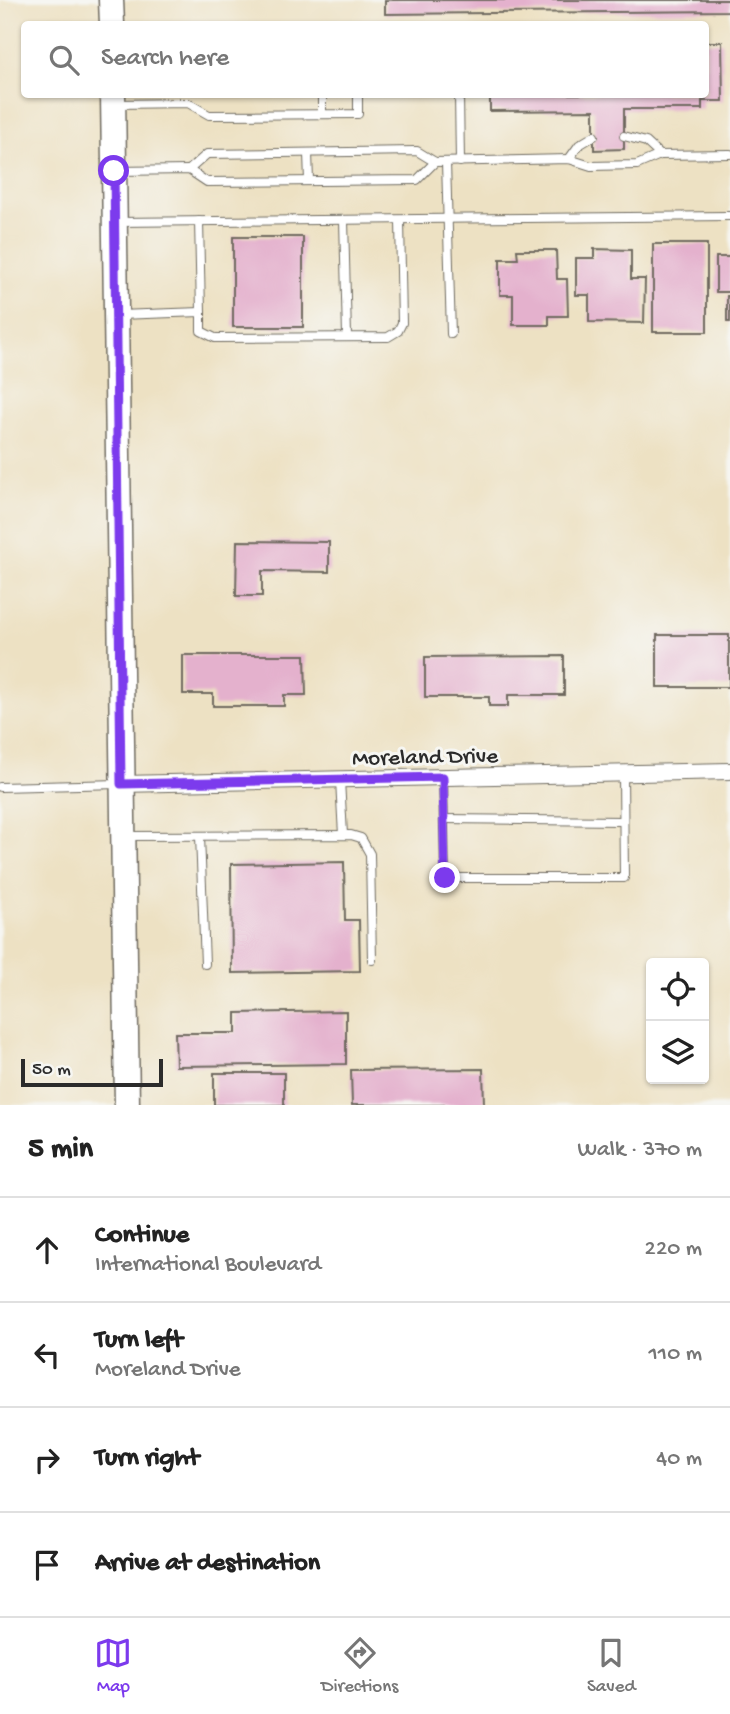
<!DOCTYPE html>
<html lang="en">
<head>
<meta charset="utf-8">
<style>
  body { margin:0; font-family:"Gochi Hand",sans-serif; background:#f6f6f6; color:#222 }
  .controls { position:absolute; right:21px; bottom:21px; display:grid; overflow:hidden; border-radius:7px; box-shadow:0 2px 5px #0004 }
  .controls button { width:63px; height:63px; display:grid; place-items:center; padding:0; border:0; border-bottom:2px solid #e0e0e0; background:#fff; color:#222; font:35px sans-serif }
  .scale { position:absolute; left:21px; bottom:18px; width:142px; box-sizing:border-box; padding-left:7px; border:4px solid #2b2b2b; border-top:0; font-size:19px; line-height:24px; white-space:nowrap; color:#2b2b2b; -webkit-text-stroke:5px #f6f6f2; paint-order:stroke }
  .stop { position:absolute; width:21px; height:21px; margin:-16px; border:5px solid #7c3aed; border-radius:50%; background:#fff }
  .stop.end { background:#7c3aed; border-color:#fff; box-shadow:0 2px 7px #0008 }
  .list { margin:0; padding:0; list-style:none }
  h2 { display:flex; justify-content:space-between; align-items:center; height:91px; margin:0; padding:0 28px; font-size:30px }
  h2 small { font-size:23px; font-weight:400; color:#767676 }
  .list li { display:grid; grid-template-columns:46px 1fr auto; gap:21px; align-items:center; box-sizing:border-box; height:105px; padding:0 28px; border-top:2px solid #e0e0e0 }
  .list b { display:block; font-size:26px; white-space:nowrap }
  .list p { margin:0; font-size:23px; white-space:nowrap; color:#767676 }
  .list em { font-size:23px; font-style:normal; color:#767676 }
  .icon { flex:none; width:38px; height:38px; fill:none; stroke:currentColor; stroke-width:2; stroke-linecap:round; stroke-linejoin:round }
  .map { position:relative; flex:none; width:730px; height:1105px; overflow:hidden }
  .search { position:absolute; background:#fff; box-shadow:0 2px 5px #0004; left:21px; right:21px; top:21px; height:77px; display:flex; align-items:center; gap:18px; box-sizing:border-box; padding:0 24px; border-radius:7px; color:#767676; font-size:26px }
  .sheet { height:511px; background:#fff }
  nav { display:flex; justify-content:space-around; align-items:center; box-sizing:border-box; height:98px; border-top:2px solid #e0e0e0; background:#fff; font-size:19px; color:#767676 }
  nav a { display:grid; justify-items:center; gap:4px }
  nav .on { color:#7c3aed }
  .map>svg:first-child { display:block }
  .building { fill:#e4b1cd }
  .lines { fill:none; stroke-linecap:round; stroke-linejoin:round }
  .lane-casing { stroke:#6f6b60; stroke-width:10 }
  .street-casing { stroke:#6f6b60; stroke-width:18 }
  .primary-casing { stroke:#6f6b60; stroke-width:27 }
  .lane { stroke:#fff; stroke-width:8 }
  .street { stroke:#fff; stroke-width:16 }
  .primary { stroke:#fff; stroke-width:24 }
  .route { stroke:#7c3aed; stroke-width:9 }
  .labels { text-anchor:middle; stroke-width:6; stroke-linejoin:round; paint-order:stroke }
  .street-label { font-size:23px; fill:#2b2b2b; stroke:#f6f6f2 }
</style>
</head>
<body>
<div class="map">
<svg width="730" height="1105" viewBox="0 0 730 1105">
  <rect width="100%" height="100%" fill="#f6f6f2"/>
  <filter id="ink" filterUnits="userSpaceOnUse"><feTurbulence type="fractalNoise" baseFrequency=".0143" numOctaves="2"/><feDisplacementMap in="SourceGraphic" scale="14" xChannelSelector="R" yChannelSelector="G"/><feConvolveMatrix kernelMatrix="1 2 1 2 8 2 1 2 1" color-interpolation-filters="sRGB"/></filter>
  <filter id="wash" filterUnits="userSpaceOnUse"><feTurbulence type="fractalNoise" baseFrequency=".00686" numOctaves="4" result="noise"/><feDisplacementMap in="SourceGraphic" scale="28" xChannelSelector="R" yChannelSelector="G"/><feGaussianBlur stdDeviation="1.57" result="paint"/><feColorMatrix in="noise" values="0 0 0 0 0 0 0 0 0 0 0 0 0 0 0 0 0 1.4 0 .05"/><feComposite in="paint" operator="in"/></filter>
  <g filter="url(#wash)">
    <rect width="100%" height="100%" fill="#ede1c3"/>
    <g id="blocks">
      <g class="building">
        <path d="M385,0H730V11L385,14Z"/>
        <path d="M706,42H722L723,101H702V109H624V149L594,150V110L490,111V94H706Z"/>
        <rect x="233" y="237" width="70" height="90"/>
        <rect x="653" y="244" width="54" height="88"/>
        <path d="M594,249L631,250V279H645L644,323L589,322V295H576V258H594Z"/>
        <path d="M517,250H556L557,279H567L568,316H549V325H513V295H500V259H518Z"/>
        <rect x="716" y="257" width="14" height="35"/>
        <rect x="727" y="296" width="3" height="26"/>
        <path d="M237,541L329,542V572L262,571V596H236Z"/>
        <rect x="657" y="635" width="72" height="52"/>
        <path d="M183,655H305L306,695H284V706H213V694H183Z"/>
        <path d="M564,656V695H508V706H489V697H425V657Z"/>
        <path d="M344,862L345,920H359L360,971L232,973L231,864Z"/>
        <path d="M346,1011V1064L176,1066L175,1033H236V1013Z"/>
        <path d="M483,1069L484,1105H352L351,1070Z"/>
        <rect x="214" y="1073" width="70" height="32"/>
      </g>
    </g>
  </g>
  <g filter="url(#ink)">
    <use href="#blocks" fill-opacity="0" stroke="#6f6b60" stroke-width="2"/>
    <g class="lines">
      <defs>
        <g id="lane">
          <path d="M322,94V114"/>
          <path d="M459,94L460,162"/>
          <path d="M116,104L188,103L209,115L358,114V94"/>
          <path d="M624,136L646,142L660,155"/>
          <path d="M308,153L309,181"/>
          <path d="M569,159L579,145L594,136"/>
          <path d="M446,162L451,334"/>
          <path d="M189,170L207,154L417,151L435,162L569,159L591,166L637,165L660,155L730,154"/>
          <path d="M116,171L189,170L207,182L417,180L435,162"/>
          <path d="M344,220L347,336"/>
          <path d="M199,221L201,312"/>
          <path d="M117,222L730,216"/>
          <path d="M119,315L201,312V331L215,338L388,337L398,331L402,323L400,220"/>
          <path d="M443,777L445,878H624L623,773"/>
          <path d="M340,780L343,835"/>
          <path d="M0,787L119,784"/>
          <path d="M444,819L623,821"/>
          <path d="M125,836L351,835L361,838L370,854L372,960"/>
          <path d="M200,836L205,964"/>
        </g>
        <path id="street" d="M121,784L730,771"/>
        <g id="primary">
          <path d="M111,0L112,24"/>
          <path d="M113,94L127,1105"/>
        </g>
      </defs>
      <use href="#lane" class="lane-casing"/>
      <use href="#street" class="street-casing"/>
      <use href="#primary" class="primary-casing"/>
      <use href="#lane" class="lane"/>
      <use href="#street" class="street"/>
      <use href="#primary" class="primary"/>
    </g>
  </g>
  <g class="lines" filter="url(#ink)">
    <path class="route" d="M114,171L121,784L443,777L445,878"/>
  </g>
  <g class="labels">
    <g class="street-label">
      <text transform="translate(425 755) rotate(-1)" y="8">Moreland Drive</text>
    </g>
  </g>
</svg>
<div class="controls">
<button><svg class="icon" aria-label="locate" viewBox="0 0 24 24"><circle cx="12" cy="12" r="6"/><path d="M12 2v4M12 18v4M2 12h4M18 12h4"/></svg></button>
<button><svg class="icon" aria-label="layers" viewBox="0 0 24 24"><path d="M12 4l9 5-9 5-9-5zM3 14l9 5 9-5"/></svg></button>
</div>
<div class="scale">50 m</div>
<div class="stop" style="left:114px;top:171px"></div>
<div class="stop end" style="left:445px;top:878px"></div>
<div class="search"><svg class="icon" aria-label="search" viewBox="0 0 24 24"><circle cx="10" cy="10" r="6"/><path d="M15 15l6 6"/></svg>Search here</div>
</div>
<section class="sheet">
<h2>5 min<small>Walk · 370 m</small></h2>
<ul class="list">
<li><svg class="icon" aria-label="ahead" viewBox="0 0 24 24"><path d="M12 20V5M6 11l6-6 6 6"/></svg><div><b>Continue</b><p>International Boulevard</p></div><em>220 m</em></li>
<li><svg class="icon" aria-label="left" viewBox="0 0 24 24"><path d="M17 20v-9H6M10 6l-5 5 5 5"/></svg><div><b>Turn left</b><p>Moreland Drive</p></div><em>110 m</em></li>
<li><svg class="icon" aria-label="right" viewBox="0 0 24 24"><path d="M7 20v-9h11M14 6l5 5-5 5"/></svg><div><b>Turn right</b></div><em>40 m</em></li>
<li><svg class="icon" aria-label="arrive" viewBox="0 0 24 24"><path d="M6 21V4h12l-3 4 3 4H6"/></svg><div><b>Arrive at destination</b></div></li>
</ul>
</section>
<nav>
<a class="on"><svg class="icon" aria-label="map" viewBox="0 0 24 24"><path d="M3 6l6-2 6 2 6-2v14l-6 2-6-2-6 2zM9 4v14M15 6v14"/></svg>Map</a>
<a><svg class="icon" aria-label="directions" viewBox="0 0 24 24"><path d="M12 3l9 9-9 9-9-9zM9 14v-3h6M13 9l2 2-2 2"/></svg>Directions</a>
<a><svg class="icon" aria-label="saved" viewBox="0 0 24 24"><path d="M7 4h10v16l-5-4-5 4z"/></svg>Saved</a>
</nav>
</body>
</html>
